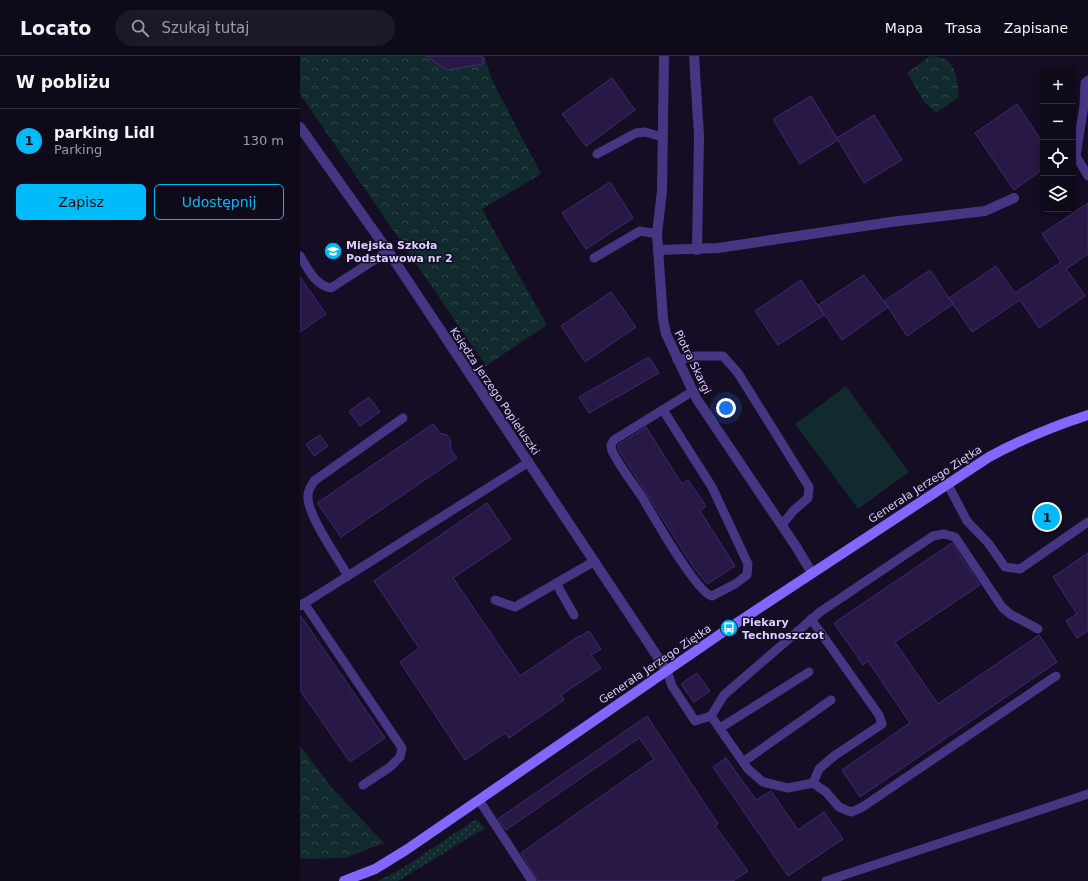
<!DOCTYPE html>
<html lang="pl">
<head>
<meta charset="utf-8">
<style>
  body { margin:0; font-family:"DejaVu Sans",sans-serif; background:#1d1827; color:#f1f3f6 }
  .controls { position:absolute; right:12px; top:12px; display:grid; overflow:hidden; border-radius:6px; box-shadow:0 2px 10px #0003 }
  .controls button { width:36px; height:36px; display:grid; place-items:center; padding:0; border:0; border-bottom:1px solid #2f2b39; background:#0f0a1a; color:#f1f3f6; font:20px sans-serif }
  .you { position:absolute; left:426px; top:352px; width:14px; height:14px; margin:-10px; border:3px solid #fff; border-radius:50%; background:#1a73e8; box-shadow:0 0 0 6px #1a73e833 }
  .badge { display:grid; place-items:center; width:26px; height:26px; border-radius:50%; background:#00bbfa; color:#111; font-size:13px; font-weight:700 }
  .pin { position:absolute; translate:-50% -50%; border:2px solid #fff; box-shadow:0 1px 4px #0006 }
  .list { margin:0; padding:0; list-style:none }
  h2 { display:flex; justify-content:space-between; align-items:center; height:52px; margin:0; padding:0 16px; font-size:17px }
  h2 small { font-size:13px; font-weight:400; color:#9b9aa2 }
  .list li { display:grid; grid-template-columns:26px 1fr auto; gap:12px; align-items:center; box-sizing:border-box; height:64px; padding:0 16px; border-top:1px solid #2f2b39 }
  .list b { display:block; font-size:15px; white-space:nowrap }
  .list p { margin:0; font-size:13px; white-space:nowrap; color:#9b9aa2 }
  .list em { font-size:13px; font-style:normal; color:#9b9aa2 }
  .actions { display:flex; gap:8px; padding:12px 16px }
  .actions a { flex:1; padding:9px 0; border:1px solid #00bbfa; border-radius:6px; text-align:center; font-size:14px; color:#00bbfa }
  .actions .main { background:#00bbfa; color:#111 }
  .icon { flex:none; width:22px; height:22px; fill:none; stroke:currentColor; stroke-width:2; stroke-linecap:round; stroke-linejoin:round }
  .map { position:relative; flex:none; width:788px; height:825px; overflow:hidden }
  header { display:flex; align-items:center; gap:24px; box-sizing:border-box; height:56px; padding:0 20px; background:#0f0a1a; border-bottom:1px solid #2f2b39 }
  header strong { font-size:19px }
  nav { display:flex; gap:22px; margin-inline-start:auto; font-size:14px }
  .search { width:280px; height:36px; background:#1d1827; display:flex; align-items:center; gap:10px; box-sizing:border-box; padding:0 14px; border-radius:22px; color:#9b9aa2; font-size:15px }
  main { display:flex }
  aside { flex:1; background:#0f0a1a }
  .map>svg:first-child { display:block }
  .grass { fill:url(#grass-dots) }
  .forest { fill:url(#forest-crowns) }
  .pitch { fill:#102a2d }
  .building { fill:#281845; stroke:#432a71 }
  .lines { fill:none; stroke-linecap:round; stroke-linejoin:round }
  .lane { stroke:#453684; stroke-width:9 }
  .street { stroke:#453684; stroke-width:10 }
  .secondary { stroke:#8166ff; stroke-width:10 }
  .labels { text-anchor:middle; stroke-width:3; stroke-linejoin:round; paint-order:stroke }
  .poi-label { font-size:11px; font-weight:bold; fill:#dccfff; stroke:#140d23; text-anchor:start }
  .street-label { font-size:11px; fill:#dccfff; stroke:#140d23 }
</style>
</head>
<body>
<header>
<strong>Locato</strong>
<div class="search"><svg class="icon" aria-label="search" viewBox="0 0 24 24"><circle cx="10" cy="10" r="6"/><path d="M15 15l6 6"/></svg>Szukaj tutaj</div>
<nav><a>Mapa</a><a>Trasa</a><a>Zapisane</a></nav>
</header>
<main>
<aside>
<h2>W pobliżu<small></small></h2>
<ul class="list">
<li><span class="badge">1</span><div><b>parking Lidl</b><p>Parking</p></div><em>130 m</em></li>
</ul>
<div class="actions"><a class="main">Zapisz</a><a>Udostępnij</a></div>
</aside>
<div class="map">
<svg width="788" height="825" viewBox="0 0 788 825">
  <defs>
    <pattern id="grass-dots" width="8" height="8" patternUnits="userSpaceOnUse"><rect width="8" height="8" fill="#102a2d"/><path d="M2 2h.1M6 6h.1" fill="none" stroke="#32484c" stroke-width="1.8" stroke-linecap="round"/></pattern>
    <pattern id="forest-crowns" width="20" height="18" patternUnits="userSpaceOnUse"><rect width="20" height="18" fill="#102a2d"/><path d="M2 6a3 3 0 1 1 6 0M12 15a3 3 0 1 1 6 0" fill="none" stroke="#32484c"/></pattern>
  </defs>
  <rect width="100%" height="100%" fill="#140d23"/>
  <path class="grass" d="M176,763L185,772L98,825H78L103,812Z"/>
  <g class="forest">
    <path d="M0,0H184L192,24L241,118L182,153L247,269L186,310L0,38Z"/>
    <path d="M630,0C656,0 657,20 659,41L636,57L624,46L607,17Z"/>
    <path d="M0,690L33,733L84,787L45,802L0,803Z"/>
  </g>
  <path class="pitch" d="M546,330L609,416L558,453L495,368Z"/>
  <g class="building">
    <path d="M126,0H182L183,8L147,14Z"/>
    <path d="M312,22L335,54L286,90L262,58Z"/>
    <path d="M511,40L537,82L574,59L602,104L564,127L538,84L500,108L473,63Z"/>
    <path d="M717,48L743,87V113L714,134L675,77Z"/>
    <path d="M310,126L333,162L286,193L262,157Z"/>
    <path d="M788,147V198L766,213L785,240L739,272L720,244L672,276L649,242L696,210L715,237L761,206L742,178Z"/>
    <path d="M630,214L653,248L607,280L584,245Z"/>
    <path d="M564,219L588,251L542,284L518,249Z"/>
    <path d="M0,221L26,258L0,276Z"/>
    <path d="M501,224L524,259L478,289L455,255Z"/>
    <path d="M311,236L336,271L285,306L261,270Z"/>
    <path d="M349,301L359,317L289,357L279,341Z"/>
    <path d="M69,341L80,356L60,370L49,355Z"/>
    <path d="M133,368L140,377L147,379L150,383L151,394L157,402L41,481L17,447Z"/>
    <path d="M346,371L382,428L388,424L406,450L400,455L435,510L407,528L394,512L318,393V389Z"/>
    <path d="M20,379L28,390L14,400L6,388Z"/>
    <path d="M187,447L211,483L153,522L220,620L279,580V581L289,575L301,593L291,599L301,612L261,639L264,644L209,682L205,677L165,704L100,606L119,592L74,525Z"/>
    <path d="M652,487L680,529L595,586L638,648L739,579L757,606L560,741L542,714L610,667L568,605L563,609L534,567Z"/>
    <path d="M788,497V575L777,582L766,565L777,558L753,521Z"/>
    <path d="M0,559L85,682L50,706L0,634Z"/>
    <path d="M397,617L410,635L394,646L381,628Z"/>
    <path d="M347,660L418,768L415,770L448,815L433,825H238L221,797L354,703L339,682L206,774L198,763Z"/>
    <path d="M426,702L456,744L471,735L498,774L524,756L543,783L488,820L413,711Z"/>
  </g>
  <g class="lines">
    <g class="lane">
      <path d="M788,24L785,27L784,49L776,100L788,120"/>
      <path d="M297,98L336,77L345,76L362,81"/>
      <path d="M0,200C8,213 15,229 31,232L88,195"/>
      <path d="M294,202L340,175L357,178"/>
      <path d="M377,304L395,300H423L438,317L509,431L508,442L493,455L482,469"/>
      <path d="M363,354L412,431L448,508L447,519L435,528L412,540C397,537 352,458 342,441C332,426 320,411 312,395L311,389L314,384L393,335"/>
      <path d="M648,429L667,465L689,488L705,511L720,513L788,466"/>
      <path d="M48,520C38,502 6,458 8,439C8,434 12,429 14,425L103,362"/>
      <path d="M256,527L274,559"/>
      <path d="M195,544L215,551L293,506"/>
      <path d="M4,547L102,692L100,701L90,711L63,729"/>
      <path d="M0,550L229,406"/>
      <path d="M511,563L579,659L582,668L534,700L519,713L513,727"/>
      <path d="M367,615L372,630L395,665L411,660L448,713L463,726L488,732L513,727L526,736L539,751L551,756L561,752L756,620"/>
      <path d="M411,660L424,639L520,556L633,480L644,478L655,481L702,551L710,558L738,573"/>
      <path d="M420,672L509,616"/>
      <path d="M443,706L531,644"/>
      <path d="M179,744L232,825"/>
      <path d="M526,825L788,738"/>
    </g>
    <g class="street">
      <path d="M364,0L362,135L357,178L363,263L366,278L396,342L495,489L512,517"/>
      <path d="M394,0L399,80L397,194"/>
      <path d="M0,71L88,195L367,615"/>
      <path d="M358,194L418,192L591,166L685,155L714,142"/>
    </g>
    <path class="secondary" d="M44,825L75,813L106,794L429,572L689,401C722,383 751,371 788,359"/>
  </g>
  <defs>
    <symbol id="school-disc" viewBox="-11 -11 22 22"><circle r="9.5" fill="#00bbfa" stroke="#140d23"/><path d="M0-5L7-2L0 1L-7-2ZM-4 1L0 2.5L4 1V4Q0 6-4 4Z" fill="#fff"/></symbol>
    <symbol id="bus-disc" viewBox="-11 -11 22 22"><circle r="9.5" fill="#00bbfa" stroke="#140d23"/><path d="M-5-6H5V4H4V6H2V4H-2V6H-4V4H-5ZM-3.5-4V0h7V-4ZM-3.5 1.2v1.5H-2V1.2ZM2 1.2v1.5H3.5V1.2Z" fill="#fff"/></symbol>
  </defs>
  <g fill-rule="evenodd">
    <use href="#school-disc" x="23" y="185" width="20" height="20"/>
    <use href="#bus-disc" x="419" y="562" width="20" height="20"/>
  </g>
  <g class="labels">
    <g class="poi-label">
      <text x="46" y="193">Miejska Szkoła<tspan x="46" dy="13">Podstawowa nr 2</tspan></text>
      <text x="442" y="570">Piekary<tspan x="442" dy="13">Technoszczot</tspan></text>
    </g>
    <g class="street-label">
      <text transform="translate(393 306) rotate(64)" y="4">Piotra Skargi</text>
      <text transform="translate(195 335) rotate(56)" y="4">Księdza Jerzego Popiełuszki</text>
      <text transform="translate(625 428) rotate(-33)" y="4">Generała Jerzego Ziętka</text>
      <text transform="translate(355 608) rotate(-34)" y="4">Generała Jerzego Ziętka</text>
    </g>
  </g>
</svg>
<div class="controls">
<button>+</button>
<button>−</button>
<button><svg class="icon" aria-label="locate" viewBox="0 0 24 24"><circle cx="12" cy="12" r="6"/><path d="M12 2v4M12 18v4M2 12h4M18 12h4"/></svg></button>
<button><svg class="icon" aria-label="layers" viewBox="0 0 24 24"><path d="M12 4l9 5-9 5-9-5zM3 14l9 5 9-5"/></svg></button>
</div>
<div class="you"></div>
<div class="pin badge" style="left:747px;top:461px">1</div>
</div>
</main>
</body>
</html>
